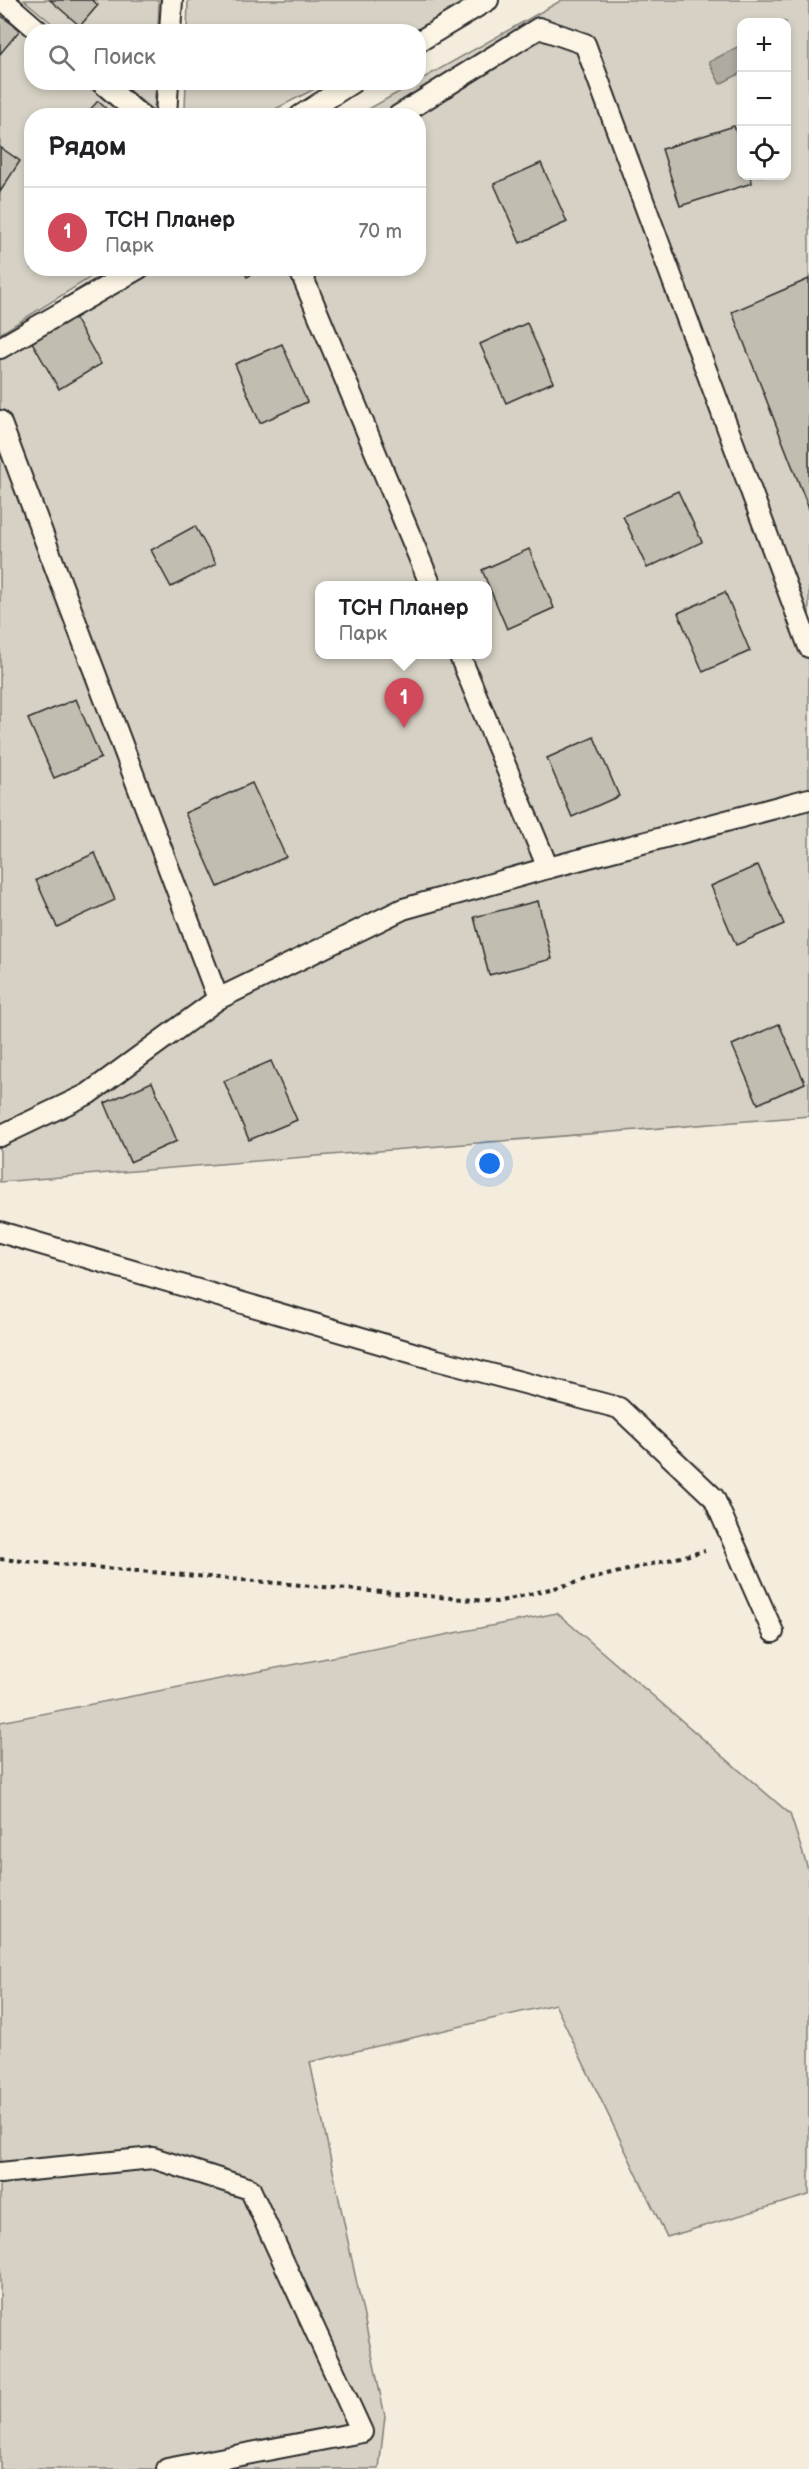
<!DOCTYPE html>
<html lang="ru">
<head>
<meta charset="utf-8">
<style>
  body { margin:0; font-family:"Balsamiq Sans",sans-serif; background:#f2f2f2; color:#202124 }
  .controls { position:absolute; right:18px; top:18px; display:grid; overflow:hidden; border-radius:12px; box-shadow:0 3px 9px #0003 }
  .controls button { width:54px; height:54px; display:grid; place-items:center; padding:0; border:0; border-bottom:2px solid #e0e0e0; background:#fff; color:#202124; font:30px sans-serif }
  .you { position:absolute; left:490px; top:1164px; width:21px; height:21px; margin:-15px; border:4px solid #fff; border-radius:50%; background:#1a73e8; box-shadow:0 0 0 9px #1a73e833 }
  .badge { display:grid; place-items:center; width:39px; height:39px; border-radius:50%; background:#d1495b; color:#fff; font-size:20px; font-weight:700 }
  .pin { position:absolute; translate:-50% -50px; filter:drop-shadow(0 2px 3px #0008) }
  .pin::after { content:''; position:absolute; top:32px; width:21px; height:18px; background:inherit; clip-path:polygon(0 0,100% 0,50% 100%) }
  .popup { position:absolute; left:315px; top:581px; width:177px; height:78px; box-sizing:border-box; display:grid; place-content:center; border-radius:12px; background:#fff; filter:drop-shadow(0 2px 4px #0005); font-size:20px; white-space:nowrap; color:#757577 }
  .popup b { font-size:22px; color:#202124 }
  .popup::after { content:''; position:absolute; left:50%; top:100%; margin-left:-12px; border:12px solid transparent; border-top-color:#fff }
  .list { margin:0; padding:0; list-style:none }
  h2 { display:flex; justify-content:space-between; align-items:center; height:78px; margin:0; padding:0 24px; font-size:26px }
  h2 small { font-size:20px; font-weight:400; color:#757577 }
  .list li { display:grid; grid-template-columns:39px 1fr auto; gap:18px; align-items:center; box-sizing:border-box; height:90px; padding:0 24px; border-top:2px solid #e0e0e0 }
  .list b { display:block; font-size:22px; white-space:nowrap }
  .list p { margin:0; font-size:20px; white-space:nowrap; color:#757577 }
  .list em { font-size:20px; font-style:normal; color:#757577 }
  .icon { flex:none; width:33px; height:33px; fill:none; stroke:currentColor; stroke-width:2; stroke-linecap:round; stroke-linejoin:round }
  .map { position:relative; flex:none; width:809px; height:2469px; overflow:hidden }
  .search { position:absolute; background:#fff; box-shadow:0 3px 9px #0003; left:24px; top:24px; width:402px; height:66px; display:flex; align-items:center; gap:15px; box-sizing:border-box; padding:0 21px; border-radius:24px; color:#757577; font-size:22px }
  .panel { position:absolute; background:#fff; box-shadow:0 3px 9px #0003; left:24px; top:108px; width:402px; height:168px; border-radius:24px }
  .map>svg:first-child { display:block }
  .green { fill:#d6d1c4; stroke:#807e78; stroke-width:1.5; fill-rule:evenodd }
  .water { fill:#afaaa0; stroke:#7a7771; stroke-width:1.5 }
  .building { fill:#c2bdb1; stroke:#2b2b2b; stroke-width:1.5 }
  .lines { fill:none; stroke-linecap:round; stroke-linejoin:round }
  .service-casing { stroke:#2b2b2b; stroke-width:24 }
  .path { stroke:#2b2b2b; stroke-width:4; stroke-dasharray:4.5 4.5; stroke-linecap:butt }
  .service { stroke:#fcf5e5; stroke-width:20 }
</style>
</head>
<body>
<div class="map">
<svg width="809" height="2469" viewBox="0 0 809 2469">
  <rect width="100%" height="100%" fill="#f4edde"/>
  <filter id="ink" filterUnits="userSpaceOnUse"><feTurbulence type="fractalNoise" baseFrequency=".0167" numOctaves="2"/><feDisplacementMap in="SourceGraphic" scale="12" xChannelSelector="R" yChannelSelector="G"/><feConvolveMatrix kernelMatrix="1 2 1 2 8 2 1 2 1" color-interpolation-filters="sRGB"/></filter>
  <g filter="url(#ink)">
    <g class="green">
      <path d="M24,0H159L158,31H61Z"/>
      <path d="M188,0H483L418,32H187Z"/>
      <path d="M562,0H809V1116L0,1182V339L110,269L418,268V116L358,115ZM742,22H786V176H742ZM320,586H488V654H320Z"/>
      <path d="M0,3L32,32V82L95,83L134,115L32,116V268L104,269L0,334Z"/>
      <path d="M120,83H156L154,111Z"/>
      <path d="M186,83V82L326,83L264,115H197L185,108Z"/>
      <path d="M557,1613L790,1814L809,1872V2195L667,2237L555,2004L310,2062L385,2416L379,2469H0V1722Z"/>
    </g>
    <path class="water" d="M741,45V73L720,84L709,62Z"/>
    <g class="building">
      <path d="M50,0H92L98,5L80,26Z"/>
      <path d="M0,15L20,30L0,54Z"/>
      <path d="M98,101L114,116H84Z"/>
      <path d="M734,126L742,149V176H750L752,183L680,206L662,149Z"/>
      <path d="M0,147L20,161L0,192Z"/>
      <path d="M541,163L567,222L520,243L494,184Z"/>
      <path d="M242,268H263L247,277Z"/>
      <path d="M809,279V509L732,312Z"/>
      <path d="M74,317L101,364L59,389L32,342Z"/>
      <path d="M527,323L553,382L506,403L480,344Z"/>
      <path d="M282,344L307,402L260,423L235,364Z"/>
      <path d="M678,491L702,542L647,568L623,516Z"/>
      <path d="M195,526L216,564L171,587L151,550Z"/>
      <path d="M529,549L554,608L507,629L482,570Z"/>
      <path d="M725,592L750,651L703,672L678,613Z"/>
      <path d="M76,699L101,758L54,778L28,719Z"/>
      <path d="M594,737L619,796L572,817L547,758Z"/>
      <path d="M252,783L286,857L218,887L185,813Z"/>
      <path d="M95,853L115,900L57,927L36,880Z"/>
      <path d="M758,865L784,924L736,945L711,886Z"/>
      <path d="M538,901L552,959L489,975L474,917Z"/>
      <path d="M779,1024L805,1083L758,1104L732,1045Z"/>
      <path d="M271,1061L297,1120L249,1140L224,1081Z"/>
      <path d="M152,1082L177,1141L130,1162L105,1103Z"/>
    </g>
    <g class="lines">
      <defs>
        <g id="service">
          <path d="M3,0L40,32"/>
          <path d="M170,32L172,0"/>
          <path d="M418,42L488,0"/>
          <path d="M101,82L141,116"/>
          <path d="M166,116L168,82"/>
          <path d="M300,116L353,82"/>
          <path d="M398,116L539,28L585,44L809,647"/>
          <path d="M299,268L431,586"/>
          <path d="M0,348L139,268"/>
          <path d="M0,421L218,999"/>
          <path d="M459,654L548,868"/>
          <path d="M0,1136L88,1094L218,999L403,909L548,868L809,799"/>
          <path d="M0,1232L437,1360L619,1408L714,1498L773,1632"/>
          <path d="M0,2173L153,2158L250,2189L362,2432L167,2469"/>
        </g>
      </defs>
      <use href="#service" class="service-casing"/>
      <path class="path" d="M0,1559L497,1602L705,1551"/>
      <use href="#service" class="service"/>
    </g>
  </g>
</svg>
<div class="controls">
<button>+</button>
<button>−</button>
<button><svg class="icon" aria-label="locate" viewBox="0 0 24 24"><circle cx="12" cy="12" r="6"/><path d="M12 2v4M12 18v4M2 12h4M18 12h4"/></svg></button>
</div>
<div class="you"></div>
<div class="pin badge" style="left:404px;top:728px">1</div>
<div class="popup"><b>ТСН Планер</b>Парк</div>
<div class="search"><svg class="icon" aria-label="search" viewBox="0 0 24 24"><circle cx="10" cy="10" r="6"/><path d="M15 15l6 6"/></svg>Поиск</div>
<section class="panel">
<h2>Рядом<small></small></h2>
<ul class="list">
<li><span class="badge">1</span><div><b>ТСН Планер</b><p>Парк</p></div><em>70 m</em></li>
</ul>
</section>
</div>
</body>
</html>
